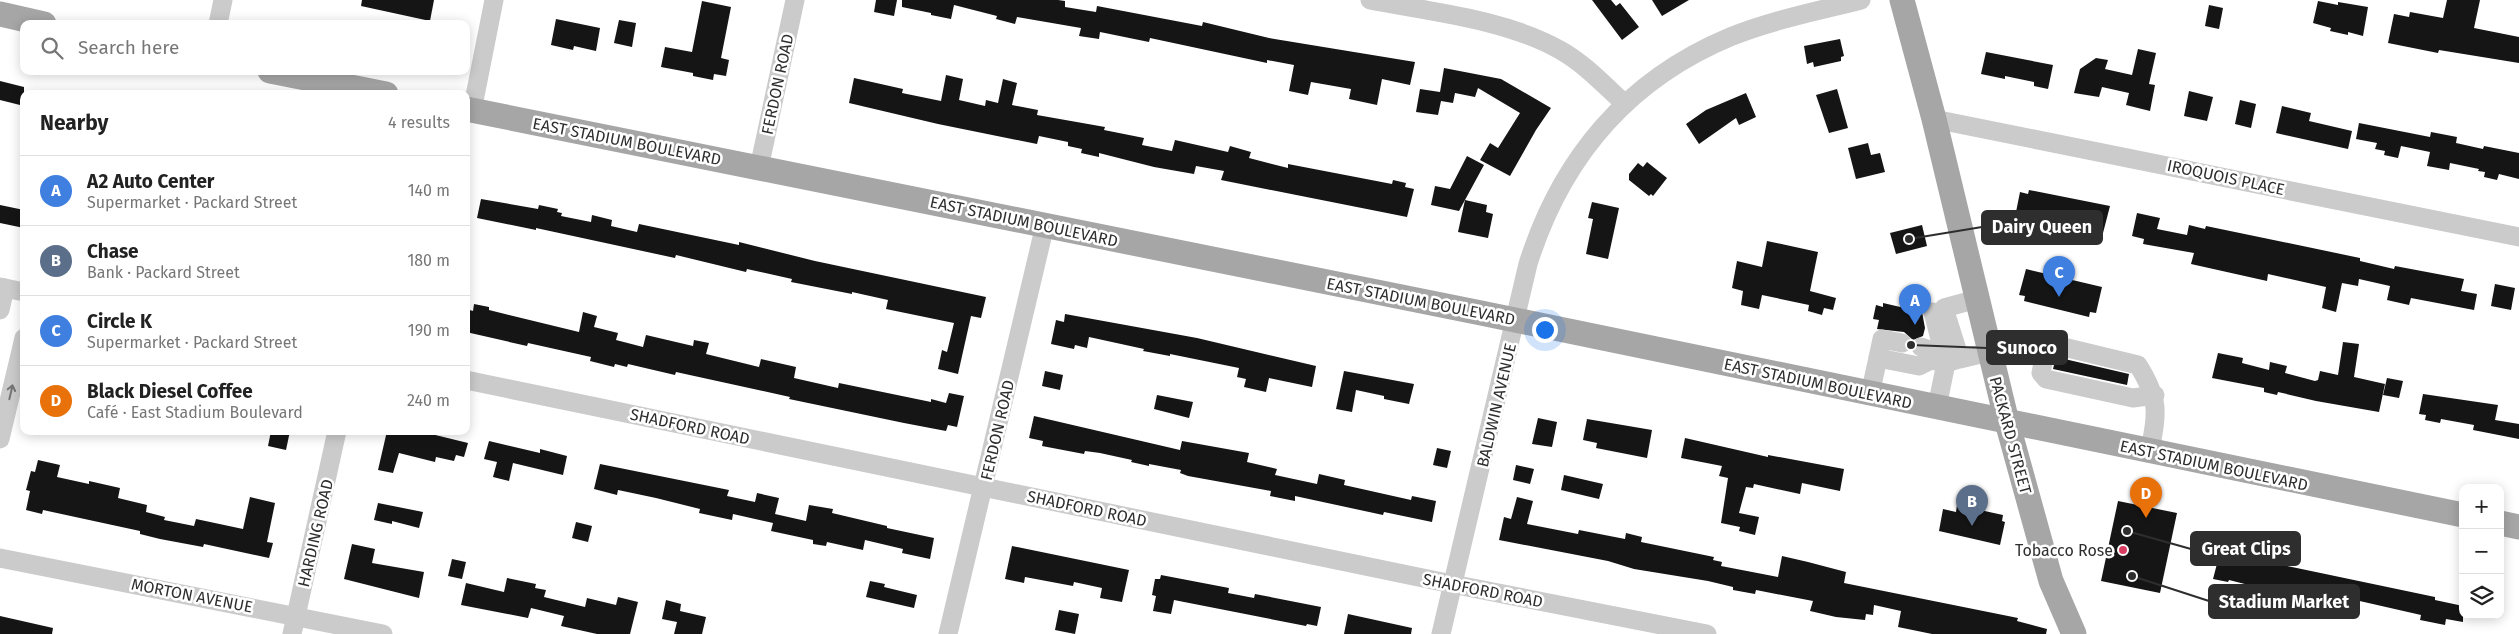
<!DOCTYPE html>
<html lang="en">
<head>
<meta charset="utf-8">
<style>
  body { margin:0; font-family:"Fira Sans",sans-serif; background:#f6f6f6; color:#222 }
  .controls { position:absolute; right:15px; bottom:15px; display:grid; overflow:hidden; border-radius:10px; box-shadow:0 2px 12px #0003 }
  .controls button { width:45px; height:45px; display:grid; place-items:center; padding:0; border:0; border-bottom:1px solid #e0e0e0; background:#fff; color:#222; font:25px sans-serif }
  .you { position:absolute; left:1544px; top:329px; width:18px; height:18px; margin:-12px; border:4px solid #fff; border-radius:50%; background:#1a73e8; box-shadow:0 0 0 8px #1a73e833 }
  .badge { display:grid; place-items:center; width:32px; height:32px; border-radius:50%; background:#d83d61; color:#fff; font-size:16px; font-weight:700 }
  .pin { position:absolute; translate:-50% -41px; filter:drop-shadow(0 1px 2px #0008) }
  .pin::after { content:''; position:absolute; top:26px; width:18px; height:15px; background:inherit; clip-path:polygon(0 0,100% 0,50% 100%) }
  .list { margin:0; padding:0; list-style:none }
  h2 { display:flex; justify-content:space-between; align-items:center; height:65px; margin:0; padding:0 20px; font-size:21px }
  h2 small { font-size:16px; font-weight:400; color:#767676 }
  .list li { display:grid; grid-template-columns:32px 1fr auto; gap:15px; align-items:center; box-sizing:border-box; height:70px; padding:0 20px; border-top:1px solid #e0e0e0 }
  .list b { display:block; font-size:19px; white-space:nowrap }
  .list p { margin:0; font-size:16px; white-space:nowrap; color:#767676 }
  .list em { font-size:16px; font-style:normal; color:#767676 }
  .icon { flex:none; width:28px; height:28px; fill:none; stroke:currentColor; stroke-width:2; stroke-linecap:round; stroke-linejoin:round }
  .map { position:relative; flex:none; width:2519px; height:634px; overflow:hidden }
  .search { position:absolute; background:#fff; box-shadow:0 2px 12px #0003; left:20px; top:20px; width:450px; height:55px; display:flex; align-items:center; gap:12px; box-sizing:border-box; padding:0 18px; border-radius:10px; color:#767676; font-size:19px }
  .panel { position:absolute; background:#fff; box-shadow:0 2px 12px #0003; left:20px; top:90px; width:450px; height:345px; border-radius:10px }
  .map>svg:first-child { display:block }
  .building { fill:#151515 }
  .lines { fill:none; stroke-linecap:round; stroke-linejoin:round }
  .minor { stroke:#cbcbcb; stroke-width:19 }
  .major { stroke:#a6a6a6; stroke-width:25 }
  .oneway { stroke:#757575 }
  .poi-dot { fill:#d83d61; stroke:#fff; stroke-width:2 }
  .labels { text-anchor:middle; stroke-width:5; stroke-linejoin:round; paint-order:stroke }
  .street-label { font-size:16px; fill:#2e2e2e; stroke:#fff }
  .poi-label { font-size:16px; fill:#2e2e2e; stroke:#fff; text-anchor:end }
  .leader { fill:none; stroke:#2e2e2e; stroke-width:2 }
  .callout-dot { fill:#2e2e2e; stroke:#fff; stroke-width:2 }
  .callout { fill:#2e2e2e; stroke:#2e2e2e; stroke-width:2 }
  .callout-label { font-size:18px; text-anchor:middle; font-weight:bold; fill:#fff }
</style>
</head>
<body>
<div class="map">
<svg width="2519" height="634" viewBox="0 0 2519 634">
  <rect width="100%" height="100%" fill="#fff"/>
  <g class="building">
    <path d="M362,0H434L430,21L361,6Z"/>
    <path d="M876,0H897L894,16L874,12Z"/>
    <path d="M902,0H1058L1065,1V7L1096,12L1097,6L1202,26L1203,22L1269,38L1415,62L1410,85L1382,79L1377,105L1349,99L1351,89L1311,82L1308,95L1289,91L1294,65L1267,60V63L1150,38L1149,42L1100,32L1099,39L1079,36L1081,28L1017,17L1015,24L996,19L997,16L954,5L951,19L931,15V13L902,7Z"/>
    <path d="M1592,0H1611L1616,6L1620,3L1639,27L1622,40Z"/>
    <path d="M1652,0H1689L1662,16Z"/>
    <path d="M2447,0H2480L2474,28L2519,37V63L2439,50L2438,53L2388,43L2394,14L2409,17L2410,12L2443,18Z"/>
    <path d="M702,1L731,7L721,58L729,60L726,76L714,74L713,80L693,76V73L661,67L665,47L692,52Z"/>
    <path d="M2318,1L2338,5V2L2368,7L2363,36L2348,32V35L2330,31L2331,28L2313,23Z"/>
    <path d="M2209,5L2223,8L2219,29L2205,26Z"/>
    <path d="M556,19L600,28L596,51L574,46L573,50L551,45Z"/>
    <path d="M619,20L636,23L632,47L614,43Z"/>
    <path d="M1840,39L1844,56L1841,57V61L1814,67L1813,62L1807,64L1804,46Z"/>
    <path d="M2138,49L2156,53L2149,84L2155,85L2150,111L2126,105L2129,93L2102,87L2099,97L2074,93L2080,69L2096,58L2108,60L2105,69L2132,75Z"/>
    <path d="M1986,52L2053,65L2048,89L2034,86V82L2005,76V79L1981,74Z"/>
    <path d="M1444,68L1501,79L1551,108L1536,130L1510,176L1480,160L1490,143L1498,148L1520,113L1478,88L1475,97L1455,93L1453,103L1441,101L1438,115L1416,112L1420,89L1440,92Z"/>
    <path d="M946,75L963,79L959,100L985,106L986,100L998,103L1003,79L1017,83L1012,105L1038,110L1037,115L1105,127L1104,130L1144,138L1142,145L1172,151L1175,140L1228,152L1230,146L1251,152L1249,158L1288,168V164L1392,184L1393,180L1406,183L1405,187L1414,189L1407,217L1221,180L1224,171L1196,166L1194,174L1154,167L1099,153V157L1081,153L1082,149L1068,146V142L1039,136L1037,144L938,124L849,103L854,78L903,89L902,93L941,101Z"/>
    <path d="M0,81L24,87V106L0,100Z"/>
    <path d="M1837,89L1848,128L1829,133L1816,95Z"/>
    <path d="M2189,91L2213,97L2207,121L2184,116Z"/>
    <path d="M1746,93L1756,117L1739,125L1736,118L1699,144L1686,124L1706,110Z"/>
    <path d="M2240,100L2256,104L2251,128L2235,124Z"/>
    <path d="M2282,106L2311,113L2309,121L2352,131L2348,149L2276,133Z"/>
    <path d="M2359,123L2430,137L2431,132L2457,137L2456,143L2483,149L2484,146L2519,153V179L2499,174L2497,180L2484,177L2485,172L2478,171L2479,169L2450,163L2449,170L2427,166L2430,152L2401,146L2398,158L2384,155L2385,151L2375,149L2377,143L2356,139Z"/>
    <path d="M1868,143L1871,155L1880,153L1885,172L1856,179L1848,148Z"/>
    <path d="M1467,156L1484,165L1459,211L1431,205L1435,186L1450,189Z"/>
    <path d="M1647,162L1667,178L1653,196L1651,194L1649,196L1629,180V174L1638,163L1643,167Z"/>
    <path d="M2029,190L2110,206L2103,233L2016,212L2020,192L2028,194Z"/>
    <path d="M481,199L538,209L539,205L558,209L557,212L562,213L561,216L591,222L592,215L612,220L611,226L637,232L639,224L739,245V242L815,261L986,297L981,318L971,316L958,374L938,369L942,350L947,352L954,323L886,309L888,300L852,292V294L791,282L792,279L747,269L746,272L676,255L675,258L536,228V230L477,218Z"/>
    <path d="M1465,200L1487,205L1486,212L1493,214L1488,238L1458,232Z"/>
    <path d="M1592,202L1619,208L1608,259L1586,254L1593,219L1588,218Z"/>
    <path d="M0,205L24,210V228L0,223Z"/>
    <path d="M2137,213L2160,218L2157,229L2187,235L2189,225L2205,229L2206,226L2360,258V261L2394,269L2395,266L2464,279L2461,291L2477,294L2474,310L2411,298L2409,305L2387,300L2390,286L2359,279L2358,286L2342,283L2336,312L2322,308L2326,287L2268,274L2267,281L2191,264L2194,253L2143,244L2144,239L2132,236Z"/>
    <path d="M1922,225L1927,246L1896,254L1890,233Z"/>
    <path d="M1767,241L1818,252L1810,291L1836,298L1833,310L1824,308L1822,315L1808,311L1809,305L1762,295L1759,309L1741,305L1743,291L1732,288L1737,261L1762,267Z"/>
    <path d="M2026,269L2102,287L2096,313L2090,312L2089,317L2024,301L2025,296L2019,295Z"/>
    <path d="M2495,284L2515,288L2511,310L2491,306Z"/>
    <path d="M1883,303L1922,312L1925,328L1923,336L1913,340L1904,332L1877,329L1879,320L1873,319L1876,305L1883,307Z"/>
    <path d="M474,304L489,307V310L579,332L583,312L597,316L594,327L618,333L616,340L643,347L646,335L693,346L694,340L709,343L706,354L759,367L761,359L796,367L794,378L838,388L839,383L931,402V399L946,403L949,393L964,396L957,427L948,425L946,431L904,423L789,399L790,397L676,372L675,375L628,364L627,367L615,364L614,367L590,361L591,357L528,343L527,346L466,332V309L473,311Z"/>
    <path d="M1065,314L1197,338L1316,366L1312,387L1269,378L1266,392L1244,387L1246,379L1237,377L1239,368L1170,354V356L1143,351L1144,349L1089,337L1087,348L1075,345L1074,349L1051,344L1056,320L1064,322Z"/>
    <path d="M2343,342L2359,344L2354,377L2385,384L2379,412L2316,401L2278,392L2277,395L2264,392V388L2212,378L2218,353L2243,358L2242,363L2269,370L2270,362L2287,366L2285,373L2315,381L2318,380L2320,371L2338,375Z"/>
    <path d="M2056,357L2129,374L2127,385L2053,369Z"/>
    <path d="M1045,371L1063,375L1060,390L1042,386Z"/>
    <path d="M1344,371L1414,384L1409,404L1384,399V396L1356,390L1352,412L1336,409Z"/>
    <path d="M2387,378L2403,381L2399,398L2383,395Z"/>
    <path d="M2423,394L2498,405L2495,420L2519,424V439L2473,430L2474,425L2441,419L2440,423L2425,420L2426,415L2419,414Z"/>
    <path d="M1157,395L1193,402L1189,418L1154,409Z"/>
    <path d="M1034,416L1180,450L1182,441L1249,453L1247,462L1277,469L1275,475L1317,484L1319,474L1345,480L1344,485L1411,500L1412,496L1436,501L1432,522L1384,512L1383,515L1295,496V501L1270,496L1271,491L1188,476L1180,473L1181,470L1149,464V466L1131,462L1132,460L1100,453L1085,451L1084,454L1042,446L1043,441L1029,438Z"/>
    <path d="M1538,418L1557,422L1552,447L1532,444Z"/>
    <path d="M1587,419L1652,430L1647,458L1596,448L1597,443L1583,440Z"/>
    <path d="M271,431H290L286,450L268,446Z"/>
    <path d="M387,431H419L468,443L464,457L456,455L454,461L436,457L435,462L399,453L393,473L378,470Z"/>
    <path d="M1685,438L1768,457V455L1844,469L1840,491L1802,483L1800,494L1754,484L1753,488L1746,487L1739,513L1759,517L1755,535L1739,531L1740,527L1721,523L1728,478L1719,476L1722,466L1681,458Z"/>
    <path d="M489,441L540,453V449L567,456L563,475L513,463L509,481L493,477L497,462L484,459Z"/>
    <path d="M1437,448L1451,451L1447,468L1433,465Z"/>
    <path d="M38,460L60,465L57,477L89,484V481L120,488L118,498L147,505L146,512L165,517L164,520L194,526L196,519L243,529L250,497L275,503L267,542L273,543L269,558L204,544L203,547L160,539L140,534V531L43,510L42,514L26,510L30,491L26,490L31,471L35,472Z"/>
    <path d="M600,464L729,490L727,496L755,502L757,493L779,498L775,514L806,521L809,505L833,509L832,513L887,526V528L934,538L930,559L902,553L903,549L865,540L863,550L827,542L826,546L813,544V540L771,531L773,523L733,514L732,520L699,513L700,509L656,498L618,490L617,495L594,489Z"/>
    <path d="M1516,465L1534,469L1530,484L1513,480Z"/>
    <path d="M1564,475L1603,484L1599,499L1561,490Z"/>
    <path d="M1517,497L1533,501L1527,524L1578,534L1579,530L1625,539L1626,533L1642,537L1641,542L1714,557L1713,560L1722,562L1721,566L1778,577L1782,556L1808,562L1846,572L1844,583L2018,618L2017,621L2047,629L2046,634H1932L1898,627L1901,611L1874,605L1873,615L1866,614L1865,620L1836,617L1810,611L1813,601L1756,590L1755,594L1733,590V587L1708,581L1634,569L1608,561L1499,540L1504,517L1511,519Z"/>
    <path d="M2118,501L2177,513L2160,593L2101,581Z"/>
    <path d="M378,503L423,512L419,528L392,521V524L374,520Z"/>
    <path d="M1957,505L2003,515L2002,521L2005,522L2000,545L1939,531L1943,509L1956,512Z"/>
    <path d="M576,522L592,526L588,542L572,538Z"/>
    <path d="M352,544L375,549L372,563L424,572L419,598L344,579Z"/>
    <path d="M1012,546L1129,570L1122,602L1100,598L1102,588L1074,582L1073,586L1025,577L1024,583L1005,579Z"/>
    <path d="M2234,555L2435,597V600L2463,606V622L2446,619L2445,625L2420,620L2421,615L2329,594L2324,617L2308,614L2311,601L2229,580L2228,582L2213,579L2218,560L2232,563Z"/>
    <path d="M452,559L466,562L462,579L448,576Z"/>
    <path d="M1161,575L1229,588L1228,593L1254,598L1255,594L1321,607L1317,626L1307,624L1306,626L1174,600L1171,614L1153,611L1156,596L1152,595L1155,579H1160Z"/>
    <path d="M507,578L536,584L535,588L546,590L544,597L585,607L587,598L616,605L618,597L638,602L630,634H597L561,626L564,616L531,608L528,618L461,605L466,583L504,592Z"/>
    <path d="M870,581L885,584L884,587L917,595L914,608L866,597Z"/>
    <path d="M666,600L681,604L680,611L706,617L702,634H674L677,622L662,619Z"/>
    <path d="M1059,610L1079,614L1075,634L1055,630Z"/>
    <path d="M1348,614L1412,628L1411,634H1344Z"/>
    <path d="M0,616L53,628L52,634H0Z"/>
  </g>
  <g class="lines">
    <g class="minor">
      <path d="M1370,0C1431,12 1505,19 1560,50C1585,64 1604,85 1625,104"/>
      <path d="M218,24L223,0"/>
      <path d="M472,111L494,0"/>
      <path d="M1934,119L2519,237"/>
      <path d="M759,168L795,0"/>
      <path d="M0,287L24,292"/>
      <path d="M1977,299L1944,308L1960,359L2014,346L2047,343L2138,365C2160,400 2157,412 2150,451"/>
      <path d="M0,310L5,288"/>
      <path d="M1933,312L1946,363L1956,360"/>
      <path d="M2047,343L2041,373L2046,379L2133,398L2155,395"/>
      <path d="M1921,347L1927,349L1931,360"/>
      <path d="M1878,358L1882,339L1902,343"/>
      <path d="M466,380L1452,584L1707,634"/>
      <path d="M1870,394L1878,358L1919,366L1931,360L1946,363L1937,407"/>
      <path d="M0,439L24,338"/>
      <path d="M0,558L383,634"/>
      <path d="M292,634L337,431"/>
      <path d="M948,634L1045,225"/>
      <path d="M1441,634L1528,264C1561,159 1627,80 1730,37C1772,20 1818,11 1861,0"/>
    </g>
    <g class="major">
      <path d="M1902,0L1934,119L2007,422L2051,581L2074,634"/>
      <path d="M0,14L44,24"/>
      <path d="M270,71L386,94"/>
      <path d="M466,109L1481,313L2463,515"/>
      <path d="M2500,523L2519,527"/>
    </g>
  </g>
  <defs><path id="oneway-shaft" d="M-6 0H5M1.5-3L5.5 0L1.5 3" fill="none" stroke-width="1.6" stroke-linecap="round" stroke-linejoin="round" transform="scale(1.25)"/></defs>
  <use class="oneway" href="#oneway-shaft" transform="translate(11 392) rotate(-77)"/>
  <circle class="poi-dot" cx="2123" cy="550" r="5"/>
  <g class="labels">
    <g class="street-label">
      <text transform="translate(777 84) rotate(-78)" y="6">FERDON ROAD</text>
      <text transform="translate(627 141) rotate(11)" y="6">EAST STADIUM BOULEVARD</text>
      <text transform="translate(2226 177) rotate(12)" y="6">IROQUOIS PLACE</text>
      <text transform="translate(1024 221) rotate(12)" y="6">EAST STADIUM BOULEVARD</text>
      <text transform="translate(1421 301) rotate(11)" y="6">EAST STADIUM BOULEVARD</text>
      <text transform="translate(1818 383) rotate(12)" y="6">EAST STADIUM BOULEVARD</text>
      <text transform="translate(1496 405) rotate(-77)" y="6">BALDWIN AVENUE</text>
      <text transform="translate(690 426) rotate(12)" y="6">SHADFORD ROAD</text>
      <text transform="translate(997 430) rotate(-77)" y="6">FERDON ROAD</text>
      <text transform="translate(2011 435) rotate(75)" y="6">PACKARD STREET</text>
      <text transform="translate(2214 465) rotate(12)" y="6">EAST STADIUM BOULEVARD</text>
      <text transform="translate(1087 508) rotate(12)" y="6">SHADFORD ROAD</text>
      <text transform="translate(315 533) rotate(-77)" y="6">HARDING ROAD</text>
      <text transform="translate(1483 590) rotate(11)" y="6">SHADFORD ROAD</text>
      <text transform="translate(192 595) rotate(11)" y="6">MORTON AVENUE</text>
    </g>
    <g class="poi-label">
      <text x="2113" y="556">Tobacco Rose</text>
    </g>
  </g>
  <path class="leader" d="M1909 239L1982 227M1911 345L1987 348M2127 531L2191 549M2132 576L2209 601"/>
  <g class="callout-dot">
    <circle cx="1909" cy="239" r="5"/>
    <circle cx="1911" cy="345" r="5"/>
    <circle cx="2127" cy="531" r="5"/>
    <circle cx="2132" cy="576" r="5"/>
  </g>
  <g class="callout">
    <rect x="1982" y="211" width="120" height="33" rx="5"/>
    <rect x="1987" y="331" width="80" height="33" rx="5"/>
    <rect x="2191" y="532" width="109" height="33" rx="5"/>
    <rect x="2209" y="585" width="150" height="33" rx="5"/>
  </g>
  <g class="callout-label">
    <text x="2042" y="233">Dairy Queen</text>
    <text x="2027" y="354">Sunoco</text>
    <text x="2246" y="555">Great Clips</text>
    <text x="2284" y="608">Stadium Market</text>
  </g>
</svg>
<div class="controls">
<button>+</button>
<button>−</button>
<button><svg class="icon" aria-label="layers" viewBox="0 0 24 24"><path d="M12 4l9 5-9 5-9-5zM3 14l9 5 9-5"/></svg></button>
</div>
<div class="you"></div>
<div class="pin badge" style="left:1915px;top:325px;background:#3f7fe0">A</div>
<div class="pin badge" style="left:1972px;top:526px;background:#5c6f8a">B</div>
<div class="pin badge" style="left:2059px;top:297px;background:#3f7fe0">C</div>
<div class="pin badge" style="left:2146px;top:518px;background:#e8710a">D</div>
<div class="search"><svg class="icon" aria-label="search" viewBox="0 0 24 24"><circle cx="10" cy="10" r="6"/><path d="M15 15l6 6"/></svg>Search here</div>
<section class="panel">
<h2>Nearby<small>4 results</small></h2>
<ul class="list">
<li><span class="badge" style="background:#3f7fe0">A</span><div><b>A2 Auto Center</b><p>Supermarket · Packard Street</p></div><em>140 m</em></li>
<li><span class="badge" style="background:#5c6f8a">B</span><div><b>Chase</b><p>Bank · Packard Street</p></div><em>180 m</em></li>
<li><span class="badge" style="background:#3f7fe0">C</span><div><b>Circle K</b><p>Supermarket · Packard Street</p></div><em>190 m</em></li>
<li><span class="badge" style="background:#e8710a">D</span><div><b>Black Diesel Coffee</b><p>Café · East Stadium Boulevard</p></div><em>240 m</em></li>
</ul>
</section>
</div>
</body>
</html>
